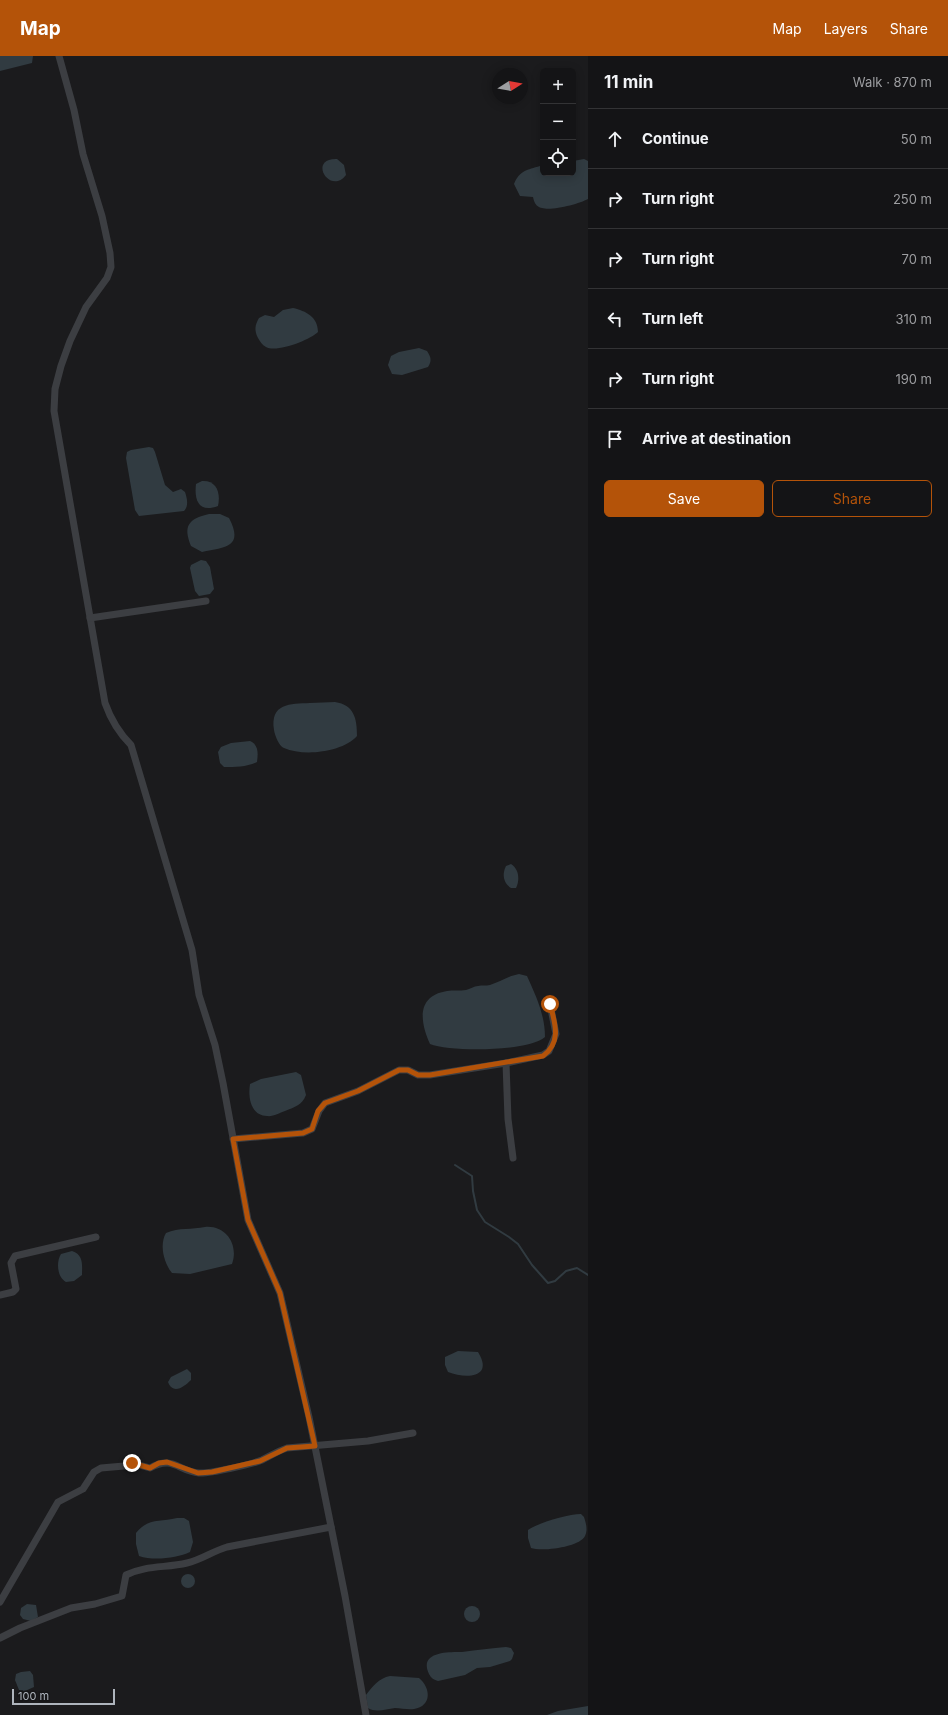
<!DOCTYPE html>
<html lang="en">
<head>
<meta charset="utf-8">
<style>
  body { margin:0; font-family:Inter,sans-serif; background:#212123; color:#f1f3f6 }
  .controls { position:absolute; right:12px; top:12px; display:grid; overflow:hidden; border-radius:6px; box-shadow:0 2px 10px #0003 }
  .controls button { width:36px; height:36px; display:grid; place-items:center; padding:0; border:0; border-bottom:1px solid #333335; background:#141416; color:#f1f3f6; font:20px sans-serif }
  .compass { position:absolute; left:492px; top:12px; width:36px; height:36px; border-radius:50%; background:#141416; box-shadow:0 2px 10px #0003; rotate:79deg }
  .scale { position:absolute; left:12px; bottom:10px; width:103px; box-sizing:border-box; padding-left:4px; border:2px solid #aeb4bc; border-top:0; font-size:11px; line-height:14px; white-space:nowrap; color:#aeb4bc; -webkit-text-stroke:3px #161618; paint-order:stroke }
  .stop { position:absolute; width:12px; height:12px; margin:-9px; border:3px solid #b45309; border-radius:50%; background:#fff }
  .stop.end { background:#b45309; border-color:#fff; box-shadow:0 1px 4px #0008 }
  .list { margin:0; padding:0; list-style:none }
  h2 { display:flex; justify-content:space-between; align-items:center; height:52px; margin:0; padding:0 16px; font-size:17px }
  h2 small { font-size:13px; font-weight:400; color:#9d9ea1 }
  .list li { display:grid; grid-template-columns:26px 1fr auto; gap:12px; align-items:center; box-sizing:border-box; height:60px; padding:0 16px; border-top:1px solid #333335 }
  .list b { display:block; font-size:15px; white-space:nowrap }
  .list em { font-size:13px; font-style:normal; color:#9d9ea1 }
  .actions { display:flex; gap:8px; padding:12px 16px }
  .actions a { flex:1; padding:9px 0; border:1px solid #b45309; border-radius:6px; text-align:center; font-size:14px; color:#b45309 }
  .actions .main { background:#b45309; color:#fff }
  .icon { flex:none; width:22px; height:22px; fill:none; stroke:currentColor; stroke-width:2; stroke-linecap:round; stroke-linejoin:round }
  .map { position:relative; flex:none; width:588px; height:1659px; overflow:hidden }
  header { display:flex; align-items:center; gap:24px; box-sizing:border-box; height:56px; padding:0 20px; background:#b45309; color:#fff }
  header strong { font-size:19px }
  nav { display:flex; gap:22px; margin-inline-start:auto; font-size:14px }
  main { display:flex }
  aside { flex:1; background:#141416 }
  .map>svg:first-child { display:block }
  .water { fill:#313b41 }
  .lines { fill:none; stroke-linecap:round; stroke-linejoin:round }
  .stream { stroke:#313b41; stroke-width:2 }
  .minor { stroke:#3c3e42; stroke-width:7 }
  .route { stroke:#b45309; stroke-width:5 }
</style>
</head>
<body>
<header>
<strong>Map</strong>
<nav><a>Map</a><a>Layers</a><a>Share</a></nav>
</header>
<main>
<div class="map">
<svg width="588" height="1659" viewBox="0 0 588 1659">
  <rect width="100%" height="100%" fill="#1b1b1d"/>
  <g class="water">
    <path d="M0,0H33L32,7L0,15Z"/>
    <path d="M337,103L344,109L346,119C330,140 307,102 337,103Z"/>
    <path d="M584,103L588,105V143C579,148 552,155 542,152C536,151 534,146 533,141L520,140L514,128C520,114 527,114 540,110H543V117L553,118L555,117H573V105Z"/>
    <path d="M293,252C306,255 318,261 318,276C310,284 277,297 266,291C262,289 260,285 258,282C254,274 255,269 259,262L265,259L274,261L283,254Z"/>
    <path d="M419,292L427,295C431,301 432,305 428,311L402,319L392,318L388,309L391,300L399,296Z"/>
    <path d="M149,391L153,392L155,396L165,429L173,436L181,433L185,436C187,442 189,450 184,455L139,460L135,454L126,402L127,396L131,394Z"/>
    <path d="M202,425C216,424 221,436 218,450C199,457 194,445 196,428Z"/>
    <path d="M209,458H220L229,462C244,491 226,491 202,496L191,490C183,470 188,463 209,458Z"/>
    <path d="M201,504L206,505L210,511L214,533L210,538L199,540L195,535L190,512L191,509Z"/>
    <path d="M335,646C354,649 357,662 357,680C343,696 304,701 284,692C279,690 275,680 274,674C270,647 290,648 310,647C319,647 327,646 335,646Z"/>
    <path d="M250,685C259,689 258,698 257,706C247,711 235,711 224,711L220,707L218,696L221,691L231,687Z"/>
    <path d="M511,808C519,813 520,824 516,832H511C503,827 502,818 506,810Z"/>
    <path d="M519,918L527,920C536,940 545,959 545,981C528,996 450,996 430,988C420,966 416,940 447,935C453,934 460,935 466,934C470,933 474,930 478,930C482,929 486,930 490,929C500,926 508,920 519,918Z"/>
    <path d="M296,1016L301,1019L306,1039C302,1049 295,1051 285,1055C279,1057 273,1061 267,1060C250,1059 248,1041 250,1028L261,1023Z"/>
    <path d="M205,1171C226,1169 239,1189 232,1208L190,1218L172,1217C164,1207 159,1189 166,1177C179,1171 192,1174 205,1171Z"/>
    <path d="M72,1195C84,1199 82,1209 82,1219L74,1225L66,1226C57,1221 56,1206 61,1198Z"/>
    <path d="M458,1295L478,1296C494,1322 466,1323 448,1316L445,1309V1301Z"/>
    <path d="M187,1313L191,1317V1324C184,1331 173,1339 168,1326L171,1321Z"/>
    <path d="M581,1458L584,1461C586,1467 588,1474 585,1480C580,1491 542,1496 531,1492L528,1482V1474C538,1467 568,1458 581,1458Z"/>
    <path d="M177,1462H184L189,1465L193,1486L190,1496C177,1502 154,1505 139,1500L136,1488V1477C148,1462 160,1466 177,1462Z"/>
    <circle cx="188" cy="1525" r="7"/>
    <path d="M27,1548L36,1549L38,1561L31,1565L23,1563L20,1559L21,1552Z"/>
    <circle cx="472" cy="1558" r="8"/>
    <path d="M506,1591L511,1592L514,1597L512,1603L510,1605L490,1611L477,1612L465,1619L438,1625C434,1624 431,1622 429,1618C418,1595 450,1596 462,1596C477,1594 492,1592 506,1591Z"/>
    <path d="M30,1615L33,1619L34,1631L25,1635L19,1634L15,1624L16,1618L21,1616Z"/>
    <path d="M390,1620L419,1622C431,1632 432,1650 414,1653C408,1654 401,1652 395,1652C386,1653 376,1657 368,1652L366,1639C372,1631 379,1622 390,1620Z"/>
    <path d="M588,1650V1659H547L558,1655Z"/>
  </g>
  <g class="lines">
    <path class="stream" d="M455,1109L472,1120L473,1135L477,1154L485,1166L509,1181L518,1188L532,1209L548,1227L555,1225L566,1215L577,1212L588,1219"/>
    <g class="minor">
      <path d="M59,0L74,54L83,98L102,160L110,197L111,211L107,222L86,251L70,285L61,310L55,333L54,355L105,647C111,664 118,676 131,689L192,894L199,939L215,989L223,1027L248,1164L280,1237L309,1361L345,1540L366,1659"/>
      <path d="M90,562L206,545"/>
      <path d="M233,1083L303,1077L312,1073L319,1055L325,1047L358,1035L399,1014H408L418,1019H430L506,1007"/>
      <path d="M513,1102L508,1063L506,1007L543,999L549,995L556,978L550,948"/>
      <path d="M0,1239L13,1236L16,1233L11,1207L15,1200L96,1181"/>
      <path d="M0,1546L58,1446L83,1433L94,1416L101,1412L124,1410L132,1407L150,1412C173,1399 178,1415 199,1417C209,1418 253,1408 262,1404C270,1400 278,1395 287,1392L368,1385L413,1377"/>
      <path d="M0,1582L20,1572L71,1552L95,1548L122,1540L126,1519C146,1509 166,1512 187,1507C201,1504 213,1495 227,1491L331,1471"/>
    </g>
  </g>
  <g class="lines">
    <path class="route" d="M132,1407L150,1412L159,1407L167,1406L198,1417L212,1416L260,1405L287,1392L315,1390L280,1237L248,1164L233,1083L303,1077L312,1073L318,1055L325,1047L358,1035L399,1014H408L418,1019H430L543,1000C562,986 555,967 550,948"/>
  </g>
</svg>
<div class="controls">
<button>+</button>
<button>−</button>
<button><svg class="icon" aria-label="locate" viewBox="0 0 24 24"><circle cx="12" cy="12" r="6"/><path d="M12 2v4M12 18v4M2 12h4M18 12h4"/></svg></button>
</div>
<svg class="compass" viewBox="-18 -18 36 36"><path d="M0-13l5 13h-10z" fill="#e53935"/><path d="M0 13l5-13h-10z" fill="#9d9ea1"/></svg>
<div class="scale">100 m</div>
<div class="stop" style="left:550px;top:948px"></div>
<div class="stop end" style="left:132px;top:1407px"></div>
</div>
<aside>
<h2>11 min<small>Walk · 870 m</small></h2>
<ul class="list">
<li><svg class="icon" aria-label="ahead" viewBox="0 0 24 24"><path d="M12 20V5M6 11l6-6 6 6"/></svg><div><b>Continue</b></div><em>50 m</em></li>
<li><svg class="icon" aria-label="right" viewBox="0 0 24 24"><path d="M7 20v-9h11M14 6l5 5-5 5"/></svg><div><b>Turn right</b></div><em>250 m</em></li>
<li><svg class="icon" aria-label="right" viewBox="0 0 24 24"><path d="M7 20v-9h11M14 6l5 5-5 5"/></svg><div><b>Turn right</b></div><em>70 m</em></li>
<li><svg class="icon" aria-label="left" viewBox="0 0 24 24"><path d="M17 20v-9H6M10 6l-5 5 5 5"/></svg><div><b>Turn left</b></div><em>310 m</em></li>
<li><svg class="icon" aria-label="right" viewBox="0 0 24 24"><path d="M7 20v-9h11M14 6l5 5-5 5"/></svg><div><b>Turn right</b></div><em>190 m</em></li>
<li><svg class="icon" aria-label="arrive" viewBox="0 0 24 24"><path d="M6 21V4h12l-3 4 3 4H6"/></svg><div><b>Arrive at destination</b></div></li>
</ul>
<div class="actions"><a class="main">Save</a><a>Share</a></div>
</aside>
</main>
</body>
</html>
